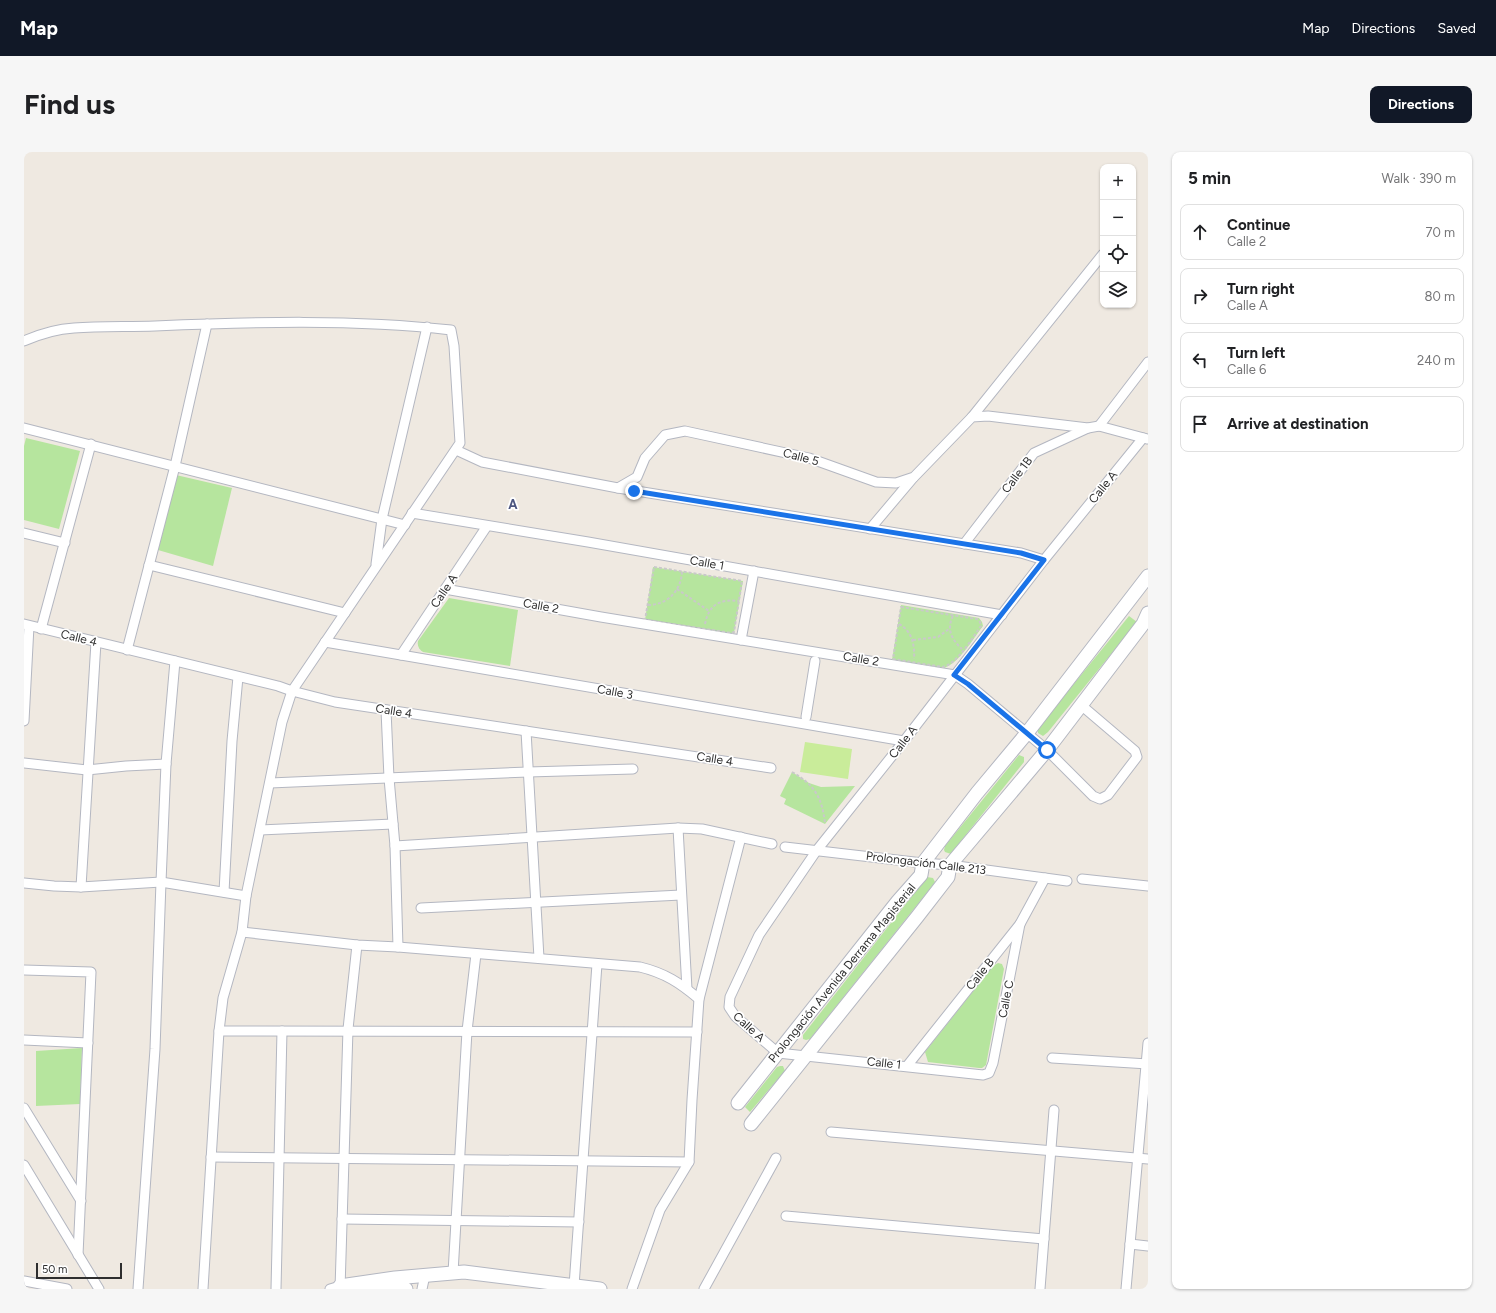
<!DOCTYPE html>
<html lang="en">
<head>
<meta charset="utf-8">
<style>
  body { margin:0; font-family:Figtree,sans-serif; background:#f6f6f6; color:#202124 }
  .controls { position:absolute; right:12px; top:12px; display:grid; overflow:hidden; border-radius:8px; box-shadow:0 1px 3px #0004 }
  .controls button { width:36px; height:36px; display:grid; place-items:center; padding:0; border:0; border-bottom:1px solid #e0e0e0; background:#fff; color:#202124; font:20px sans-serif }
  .scale { position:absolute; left:12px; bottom:10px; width:86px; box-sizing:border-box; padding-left:4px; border:2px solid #2e2e2e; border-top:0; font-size:11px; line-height:14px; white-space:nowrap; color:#2e2e2e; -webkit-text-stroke:3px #fff; paint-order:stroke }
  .stop { position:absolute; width:12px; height:12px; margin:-9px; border:3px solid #1a73e8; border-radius:50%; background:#fff }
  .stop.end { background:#1a73e8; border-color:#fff; box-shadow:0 1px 4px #0008 }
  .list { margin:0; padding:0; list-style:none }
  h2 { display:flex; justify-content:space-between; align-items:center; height:52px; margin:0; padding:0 16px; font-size:17px }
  h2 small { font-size:13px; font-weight:400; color:#757577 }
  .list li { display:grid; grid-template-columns:26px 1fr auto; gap:12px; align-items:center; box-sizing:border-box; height:56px; margin:0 8px 8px; padding:0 8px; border:1px solid #e0e0e0; border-radius:8px }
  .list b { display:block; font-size:15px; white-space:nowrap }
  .list p { margin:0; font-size:13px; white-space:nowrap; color:#757577 }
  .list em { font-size:13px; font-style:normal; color:#757577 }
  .icon { flex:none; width:22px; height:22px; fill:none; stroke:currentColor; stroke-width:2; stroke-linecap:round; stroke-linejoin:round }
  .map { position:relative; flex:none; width:1124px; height:1137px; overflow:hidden; border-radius:8px }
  header { display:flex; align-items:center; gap:24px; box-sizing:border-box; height:56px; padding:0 20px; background:#111827; color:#fff }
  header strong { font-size:19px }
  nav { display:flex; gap:22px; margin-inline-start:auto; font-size:14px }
  .intro { display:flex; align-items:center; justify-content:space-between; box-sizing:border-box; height:96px; padding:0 24px }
  h1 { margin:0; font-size:28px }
  .button { padding:10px 18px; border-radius:8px; background:#111827; color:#fff; font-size:14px; font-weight:700 }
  main { display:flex; gap:24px; padding:0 24px }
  aside { flex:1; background:#fff; border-radius:8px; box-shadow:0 1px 3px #0004 }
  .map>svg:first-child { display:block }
  .green { fill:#b6e59e }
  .pitch { fill:#c9ec9a }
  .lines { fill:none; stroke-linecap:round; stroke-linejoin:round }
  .street-casing { stroke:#b4b7c1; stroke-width:11 }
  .secondary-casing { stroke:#b4b7c1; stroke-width:15 }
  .path { stroke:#c9c9c9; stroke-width:2; stroke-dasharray:3 2; stroke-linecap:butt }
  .street { stroke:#fff; stroke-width:9 }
  .secondary { stroke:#fff; stroke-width:13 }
  .route { stroke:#1a73e8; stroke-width:5 }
  .labels { text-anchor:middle; stroke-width:3.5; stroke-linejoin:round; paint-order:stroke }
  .street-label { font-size:12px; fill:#2e2e2e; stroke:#fff }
  .neighbourhood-label { font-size:13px; font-weight:bold; fill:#4d5680; stroke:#fff }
</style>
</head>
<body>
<header>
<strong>Map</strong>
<nav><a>Map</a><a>Directions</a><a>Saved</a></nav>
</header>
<div class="intro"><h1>Find us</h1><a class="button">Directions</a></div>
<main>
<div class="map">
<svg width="1124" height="1137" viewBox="0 0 1124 1137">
  <rect width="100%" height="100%" fill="#efe9e1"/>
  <g class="green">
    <path d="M2,286L56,299L35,377L0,368V294Z"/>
    <path d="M152,323L208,336L189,414L134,398Z"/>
    <path d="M629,415L719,429L710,481L709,482L621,468Z"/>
    <path d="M425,446L494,458L486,514L399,500C395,497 393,494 394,489Z"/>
    <path d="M877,453L955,466L958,470L959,474C949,487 935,511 920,516L868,508Z"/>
    <path d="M1105,464L1113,470L1024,580L1019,584L1014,581V576Z"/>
    <path d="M995,603L1000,605V610L929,699L927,702L921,700L920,698L921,694Z"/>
    <path d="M768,620L785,631L797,635L831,634L801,672L760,652L762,647L756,644Z"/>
    <path d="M903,725L909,726L911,730L909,733L786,887L782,888L779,887V883Z"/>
    <path d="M974,811L978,812L980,817L962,913L958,916H955L904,910L901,900L969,814Z"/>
    <path d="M58,896L56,952L12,954V899Z"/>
    <path d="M756,914H759L761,919L759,921L726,960L721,955L753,915Z"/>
  </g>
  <path class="pitch" d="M781,590L828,597L824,627L776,620Z"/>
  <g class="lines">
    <defs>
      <g id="street">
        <path d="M0,189C16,182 32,177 50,176C77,174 104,175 131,174C230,170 329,167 427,178L430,194L436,291L268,539L258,570L222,744L218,780L199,846L195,879L179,1137"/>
        <path d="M948,265L1079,102"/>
        <path d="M1075,274L1124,210"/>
        <path d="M0,276L381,373"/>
        <path d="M432,298L458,310L594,336L613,325L621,306L641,283L661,279L785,306L852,330L872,331L890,325L948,265L964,264L1064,276L1075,274L1123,287"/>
        <path d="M594,336L997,401L1020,408"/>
        <path d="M388,361L564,390L978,463"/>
        <path d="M846,377L889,326"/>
        <path d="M0,381L41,391"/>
        <path d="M940,392L1010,301L1064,276"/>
        <path d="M352,412L358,367L403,175"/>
        <path d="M125,413L321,461"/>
        <path d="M421,437L577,465L931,523L944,532L1023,598L1069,644L1076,647L1084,643L1113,605L1111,599L1057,553"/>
        <path d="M0,472L254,534L268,539L311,550L747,616"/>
        <path d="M17,477L67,292"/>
        <path d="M717,488L730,419"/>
        <path d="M301,490L880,589"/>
        <path d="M103,498L151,314L183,172"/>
        <path d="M377,503L463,374"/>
        <path d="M362,558L365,626L371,694L374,795"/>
        <path d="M782,565L791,509"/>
        <path d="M0,569L5,474"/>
        <path d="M502,579L515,806"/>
        <path d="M0,611L63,618L102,614L142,612"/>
        <path d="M246,631L504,620L609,617"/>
        <path d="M654,676L663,837"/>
        <path d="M236,678L369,672"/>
        <path d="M371,694L654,676L678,677L748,692"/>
        <path d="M761,695L899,711L926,713L1043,729"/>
        <path d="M1058,727L1124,734"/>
        <path d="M0,731L30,734L57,735L137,730L222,744"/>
        <path d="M57,735L72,490"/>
        <path d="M200,740L208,589L214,525"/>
        <path d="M397,756L657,743"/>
        <path d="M996,772L969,911L965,921L959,923L754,901L711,864L705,855L706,845L735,783L793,698L880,589L1020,408L1119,286"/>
        <path d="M218,780L333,793L374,795L616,815C641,821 656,831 675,847"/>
        <path d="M0,818L67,820L54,1103"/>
        <path d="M195,879L673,880"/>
        <path d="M0,888L64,891"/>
        <path d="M1028,906L1124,912"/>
        <path d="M883,914L996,772L1021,726"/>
        <path d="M0,956L57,1049"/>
        <path d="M807,980L1124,1007"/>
        <path d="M187,1005L665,1010"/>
        <path d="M0,1013L75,1137"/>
        <path d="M762,1064L1020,1087"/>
        <path d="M318,1067L555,1070"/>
        <path d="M1106,1092L1124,1094"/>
        <path d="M429,1121L443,879L452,802"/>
        <path d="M0,1129L43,1137"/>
        <path d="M550,1134L573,812"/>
        <path d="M114,1137L131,897L137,730L142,612L151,509"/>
        <path d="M252,1137L258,879"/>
        <path d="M306,1137L316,1134"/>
        <path d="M316,1137L324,877L333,793"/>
        <path d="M398,1137L401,1123"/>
        <path d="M608,1137L636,1058L665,1010L668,948L675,847L717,685"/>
        <path d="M680,1137L752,1006"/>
        <path d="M1016,1137L1030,958"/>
        <path d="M1102,1137L1124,891"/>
      </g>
      <g id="secondary">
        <path d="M714,951L874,749L897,723L899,711L953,641L1003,581L1124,424"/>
        <path d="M727,972L893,765L924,725L926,713L1023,598L1119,472L1124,461"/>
        <path d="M316,1134L371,1126L440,1120L576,1137"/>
        <path d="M346,1135L382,1137"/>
      </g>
    </defs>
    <use href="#street" class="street-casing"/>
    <use href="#secondary" class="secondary-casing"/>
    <g class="path">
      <path d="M630,415L718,429L710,480L708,481L621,468Z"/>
      <path d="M653,437L685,459"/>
      <path d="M624,453C643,453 657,439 658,420"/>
      <path d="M877,455L953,467L956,470L957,474C948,486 934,511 919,515L869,507Z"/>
      <path d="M929,464C922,477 928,488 938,497"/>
      <path d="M681,472C685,452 696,447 715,449"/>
      <path d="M875,472C888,479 891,493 890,507"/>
      <path d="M889,488L914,485L925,477"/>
      <path d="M768,620C791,633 798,646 801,671"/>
    </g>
    <use href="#street" class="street"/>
    <use href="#secondary" class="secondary"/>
  </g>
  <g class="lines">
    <path class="route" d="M610,339L997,401L1020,408L930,523L944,532L1023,598"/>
  </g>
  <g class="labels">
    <g class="street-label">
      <text transform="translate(777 305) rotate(15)" y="4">Calle 5</text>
      <text transform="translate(993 323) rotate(-53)" y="4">Calle 1B</text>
      <text transform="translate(1079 335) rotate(-51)" y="4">Calle A</text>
      <text transform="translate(683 411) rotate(10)" y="4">Calle 1</text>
      <text transform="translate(420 439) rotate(-56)" y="4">Calle A</text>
      <text transform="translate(517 454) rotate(10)" y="4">Calle 2</text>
      <text transform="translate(55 486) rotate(14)" y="4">Calle 4</text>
      <text transform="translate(837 507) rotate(9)" y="4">Calle 2</text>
      <text transform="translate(591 540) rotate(10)" y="4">Calle 3</text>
      <text transform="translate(370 559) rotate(9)" y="4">Calle 4</text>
      <text transform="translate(879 590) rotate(-52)" y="4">Calle A</text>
      <text transform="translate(691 607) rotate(9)" y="4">Calle 4</text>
      <text transform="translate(902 711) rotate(7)" y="4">Prolongación Calle 213</text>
      <text transform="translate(818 821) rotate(-51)" y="4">Prolongación Avenida Derrama Magisterial</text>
      <text transform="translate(956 822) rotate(-51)" y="4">Calle B</text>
      <text transform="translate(982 847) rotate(-79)" y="4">Calle C</text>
      <text transform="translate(725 875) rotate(42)" y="4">Calle A</text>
      <text transform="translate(860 911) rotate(6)" y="4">Calle 1</text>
    </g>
    <g class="neighbourhood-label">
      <text x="489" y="357">A</text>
    </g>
  </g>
</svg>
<div class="controls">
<button>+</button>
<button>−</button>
<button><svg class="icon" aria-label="locate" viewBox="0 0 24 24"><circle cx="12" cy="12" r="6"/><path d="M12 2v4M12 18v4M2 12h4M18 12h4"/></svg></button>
<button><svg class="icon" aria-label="layers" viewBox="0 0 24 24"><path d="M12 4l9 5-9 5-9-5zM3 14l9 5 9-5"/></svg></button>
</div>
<div class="scale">50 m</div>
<div class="stop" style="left:1023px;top:598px"></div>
<div class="stop end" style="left:610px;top:339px"></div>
</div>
<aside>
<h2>5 min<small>Walk · 390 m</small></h2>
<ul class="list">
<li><svg class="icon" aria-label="ahead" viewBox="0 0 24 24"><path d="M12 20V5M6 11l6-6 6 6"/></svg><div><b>Continue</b><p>Calle 2</p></div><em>70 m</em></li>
<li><svg class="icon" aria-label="right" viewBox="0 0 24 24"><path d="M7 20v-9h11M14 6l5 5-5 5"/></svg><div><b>Turn right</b><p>Calle A</p></div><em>80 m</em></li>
<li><svg class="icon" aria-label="left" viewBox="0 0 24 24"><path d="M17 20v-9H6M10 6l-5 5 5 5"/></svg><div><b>Turn left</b><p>Calle 6</p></div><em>240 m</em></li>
<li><svg class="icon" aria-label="arrive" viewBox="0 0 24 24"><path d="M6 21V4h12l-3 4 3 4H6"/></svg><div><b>Arrive at destination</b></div></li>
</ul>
</aside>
</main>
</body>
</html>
